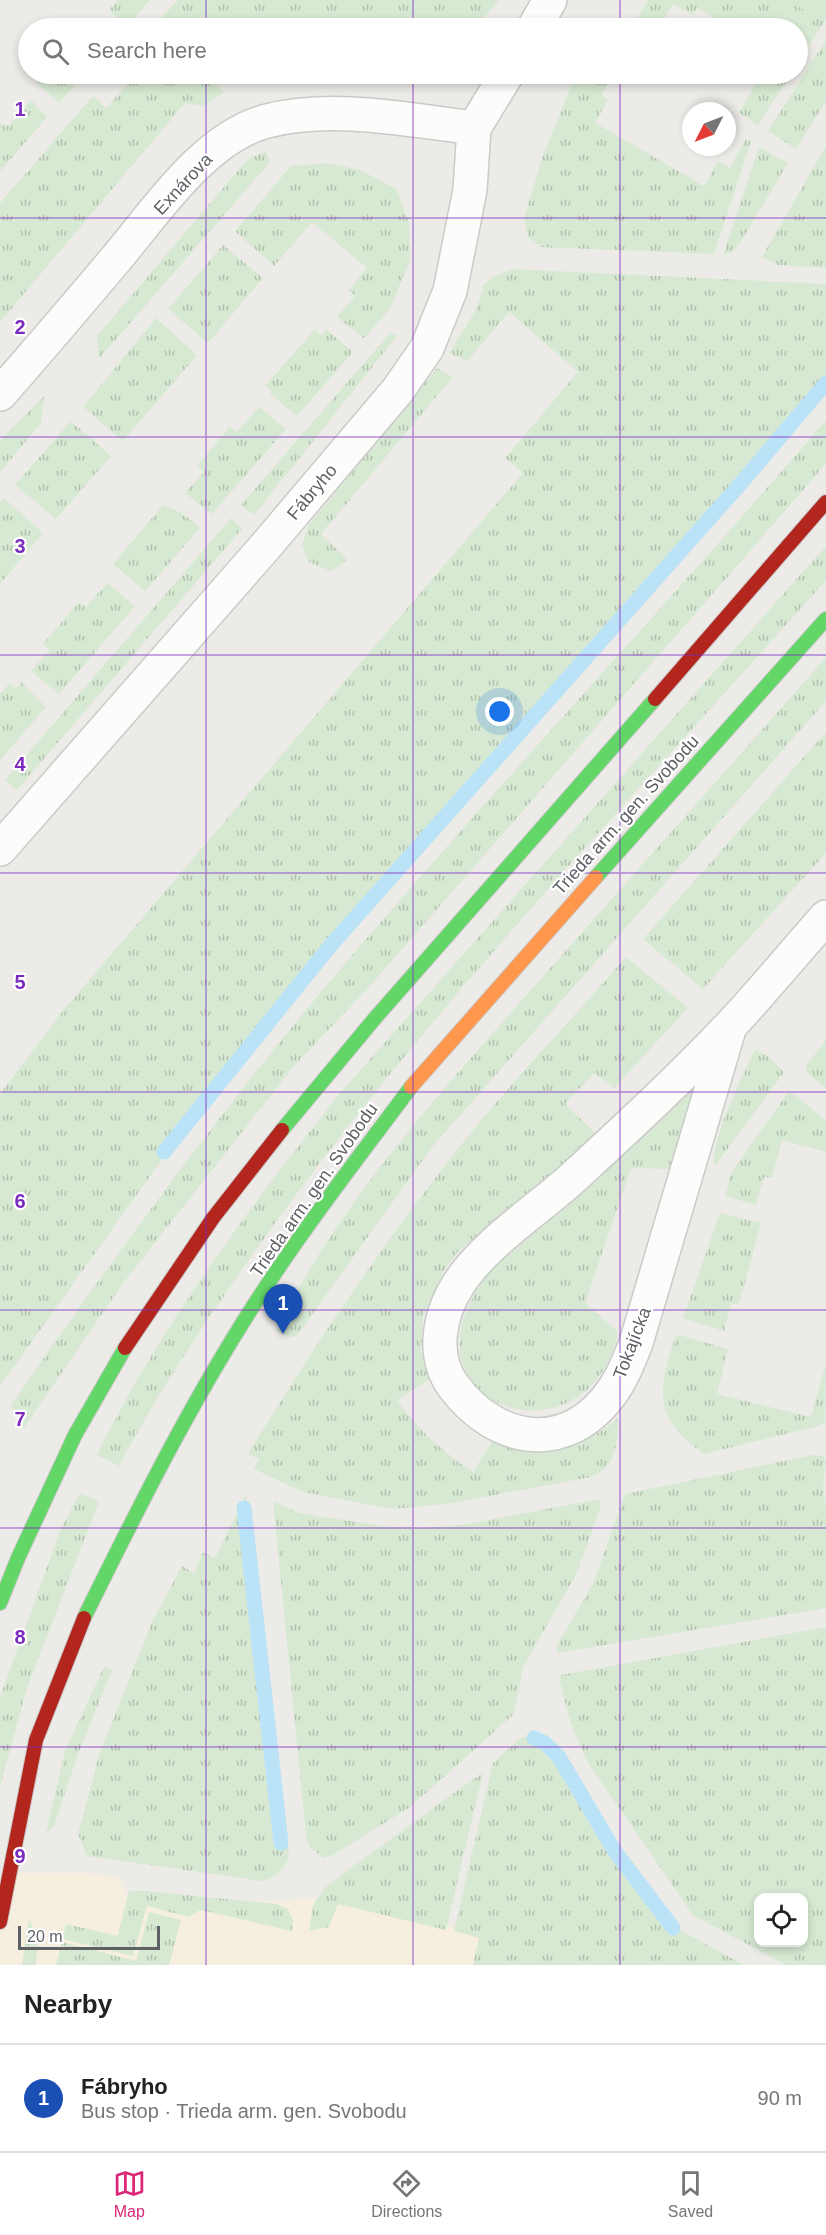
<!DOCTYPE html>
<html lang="en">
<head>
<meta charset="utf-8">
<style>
  body { margin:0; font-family:Arial,sans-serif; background:#f2f2f2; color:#222 }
  .controls { position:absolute; right:18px; bottom:18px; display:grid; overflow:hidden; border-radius:12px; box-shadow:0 3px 9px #0003 }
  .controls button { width:54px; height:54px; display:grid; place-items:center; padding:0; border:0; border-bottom:2px solid #e0e0e0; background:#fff; color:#222; font:30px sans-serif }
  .compass { position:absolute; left:682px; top:102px; width:54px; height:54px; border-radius:50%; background:#fff; box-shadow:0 3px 9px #0003; rotate:228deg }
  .scale { position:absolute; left:18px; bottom:15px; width:142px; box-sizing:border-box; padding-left:6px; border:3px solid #5d6166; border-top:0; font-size:16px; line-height:21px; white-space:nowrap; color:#5d6166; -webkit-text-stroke:4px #fff; paint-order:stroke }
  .you { position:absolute; left:500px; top:712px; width:21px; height:21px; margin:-15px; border:4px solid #fff; border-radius:50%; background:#1a73e8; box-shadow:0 0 0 9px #1a73e833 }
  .badge { display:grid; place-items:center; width:39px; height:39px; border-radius:50%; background:#db2777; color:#fff; font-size:20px; font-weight:700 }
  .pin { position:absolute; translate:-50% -50px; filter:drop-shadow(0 2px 3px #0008) }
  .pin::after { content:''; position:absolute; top:32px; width:21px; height:18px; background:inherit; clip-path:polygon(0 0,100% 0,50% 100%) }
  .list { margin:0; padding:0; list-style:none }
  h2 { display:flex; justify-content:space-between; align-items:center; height:78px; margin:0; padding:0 24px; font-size:26px }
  h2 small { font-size:20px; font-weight:400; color:#767676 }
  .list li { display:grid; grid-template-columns:39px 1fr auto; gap:18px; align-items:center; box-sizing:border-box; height:108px; padding:0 24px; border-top:2px solid #e0e0e0 }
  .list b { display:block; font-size:22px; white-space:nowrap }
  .list p { margin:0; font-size:20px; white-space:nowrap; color:#767676 }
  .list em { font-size:20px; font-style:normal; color:#767676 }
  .icon { flex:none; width:33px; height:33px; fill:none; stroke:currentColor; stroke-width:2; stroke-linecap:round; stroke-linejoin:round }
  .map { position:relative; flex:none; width:826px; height:1965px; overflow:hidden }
  .search { position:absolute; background:#fff; box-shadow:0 3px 9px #0003; left:18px; right:18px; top:18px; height:66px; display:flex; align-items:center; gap:15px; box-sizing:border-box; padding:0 21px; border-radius:33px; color:#767676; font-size:22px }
  .sheet { height:186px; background:#fff }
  nav { display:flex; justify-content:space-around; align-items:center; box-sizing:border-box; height:84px; border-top:2px solid #e0e0e0; background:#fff; font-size:16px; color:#767676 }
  nav a { display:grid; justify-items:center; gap:3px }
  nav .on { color:#db2777 }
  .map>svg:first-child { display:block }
  .commercial { fill:#f6efe0 }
  .grass { fill:url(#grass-tufts); fill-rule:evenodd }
  .green { fill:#d7e9d2 }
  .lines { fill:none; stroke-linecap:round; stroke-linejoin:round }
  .stream { stroke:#bbe3f8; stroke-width:15 }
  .street-casing { stroke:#c9cac9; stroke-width:36 }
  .fast-casing { stroke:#c8c8c8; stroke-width:16 }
  .slow-casing { stroke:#c8c8c8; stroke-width:16 }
  .jam-casing { stroke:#c8c8c8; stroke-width:16 }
  .street { stroke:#fcfcfb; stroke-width:33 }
  .fast { stroke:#63d668; stroke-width:14 }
  .slow { stroke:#ff974d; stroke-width:14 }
  .jam { stroke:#b3261e; stroke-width:14 }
  .grid { fill:none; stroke:#7b2cbf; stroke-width:1.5; stroke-opacity:0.55 }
  .labels { text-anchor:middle; stroke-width:4.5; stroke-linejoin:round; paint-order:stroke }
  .street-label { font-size:18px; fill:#5d6166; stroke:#fff }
  .grid-label { font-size:20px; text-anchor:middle; font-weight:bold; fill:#7b2cbf; stroke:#fff; stroke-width:4.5; stroke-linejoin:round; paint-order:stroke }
</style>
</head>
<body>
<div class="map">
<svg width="826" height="1965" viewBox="0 0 826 1965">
  <defs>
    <pattern id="grass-tufts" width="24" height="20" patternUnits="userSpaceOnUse" patternTransform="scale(1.5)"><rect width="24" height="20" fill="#d7e9d2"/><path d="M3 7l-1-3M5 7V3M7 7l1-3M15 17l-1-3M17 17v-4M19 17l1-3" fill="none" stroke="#b2c0ae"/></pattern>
  </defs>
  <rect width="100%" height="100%" fill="#edebe7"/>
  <path class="commercial" d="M8,1873H85L118,1877L127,1894L204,1906L341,1896L480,1934L564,1965H0V1922Z"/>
  <g class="grass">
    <path d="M118,0H150L127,26L109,10Z"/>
    <path d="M178,0H499L475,28H169L159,20Z"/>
    <path d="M648,0H826V19L798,63V28H732L697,8L693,15L673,4L659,28H632Z"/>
    <path d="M826,40V101L796,149L768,131Z"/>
    <path d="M43,74H85L59,103L36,82Z"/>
    <path d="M130,74H203L224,92L204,106L185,103L0,322V203L93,96L106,108L134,77Z"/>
    <path d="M576,74H613L601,95L608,100L595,123L704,186L718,161L730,168L746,139L751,141L714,254L540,247L528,237L524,219L542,158Z"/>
    <path d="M761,74H791L758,125L739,113Z"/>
    <path d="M31,100L47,117L0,171V123L8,126Z"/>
    <path d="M826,146V268L778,265L762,257Z"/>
    <path d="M759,147L788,163L741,241L733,252L723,255Z"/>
    <path d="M266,151L270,162L99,359L97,336L247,160Z"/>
    <path d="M329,163L360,170L396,189L409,222L410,260L390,309L364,338L337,317L355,296L349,290L367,268L312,222L274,266L235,231L291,166Z"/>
    <path d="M223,245L263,278L208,343L168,309Z"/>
    <path d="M513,269L826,284V378L740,479L327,941L162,1150L166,1154L0,1386V1094L61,1013L523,473L505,458L578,372L509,312L467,361L449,353L476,310L484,284L498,274Z"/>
    <path d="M156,318L197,355L123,441L83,407Z"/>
    <path d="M315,329L321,335L326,329L353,352L297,416L270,394L272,391L265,386Z"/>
    <path d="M391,332L397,336L254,515L241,505Z"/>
    <path d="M437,368L453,377L321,534L348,560L330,571L309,562L302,546L308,526Z"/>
    <path d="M44,396L41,423L0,472V441Z"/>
    <path d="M259,407L286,429L212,514L185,493L204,472L197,466L230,427L237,432Z"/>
    <path d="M826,420V464L369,987L294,1066L124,1282L24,1428L11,1405C117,1252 227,1101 349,959C505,777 670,602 826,420Z"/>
    <path d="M71,421L111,456L56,519L15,485Z"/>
    <path d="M4,498L43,533L0,584V503Z"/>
    <path d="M163,505L182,513L200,528L145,591L113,564Z"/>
    <path d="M231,518L242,529L17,790L5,780Z"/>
    <path d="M826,546V580C631,801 423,1013 253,1254C205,1322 158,1392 119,1466L97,1455C160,1326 252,1204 341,1092Z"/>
    <path d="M107,583L135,606L59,694L31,671L50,650L43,644L79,602L86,607Z"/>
    <path d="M826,657V701L432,1147L297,1336L289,1337L276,1331C339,1203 437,1096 531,990C629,879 728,769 826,657Z"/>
    <path d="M21,682L46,707L0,760V694L10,683L16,689Z"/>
    <path d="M826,732V853L703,989L643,939Z"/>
    <path d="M626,957L688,1008L614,1088L594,1073L565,1104L595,1133L553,1174L459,1250L445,1269L423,1315L421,1350L430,1379L397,1400C420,1432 441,1450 473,1472L493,1440C545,1445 575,1456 618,1418C617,1444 618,1465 591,1477L452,1503L392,1509L303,1492L254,1469L259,1459L248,1454C311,1351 378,1250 453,1155C507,1086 569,1023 626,957Z"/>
    <path d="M826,1040V1088L807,1073L806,1066Z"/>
    <path d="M755,1049L769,1057L784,1072L715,1166C708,1143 745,1072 755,1049Z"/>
    <path d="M697,1085L671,1169L631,1168L585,1303L618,1332C589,1474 381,1405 492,1269L593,1184Z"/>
    <path d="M789,1091L826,1120V1152L782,1140L772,1178L764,1177L756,1205L725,1196L731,1173Z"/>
    <path d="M720,1213L761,1223L739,1305L731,1303L724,1331L683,1318Z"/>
    <path d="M679,1335L728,1349L717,1394L811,1417L826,1364L825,1422L818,1426L704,1454C653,1417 657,1393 675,1338Z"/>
    <path d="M813,1455L823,1456L826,1462L823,1485L826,1505V1608L557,1653V1645L594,1582L625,1494Z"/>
    <path d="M80,1493L99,1502L27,1688L0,1787V1697L61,1529Z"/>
    <path d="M246,1495L289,1856C283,1871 277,1877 261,1881L87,1856L78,1834L100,1752L153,1620L182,1566L194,1573L203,1552L215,1558Z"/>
    <path d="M595,1500L600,1501L601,1506L576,1575L523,1667L514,1714L410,1807L333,1855L323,1858L309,1846L306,1836L273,1501L299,1513L389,1527L425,1528L462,1525Z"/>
    <path d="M826,1627V1965H786L693,1915L588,1763L571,1724L560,1682L561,1675ZM758,1898H804V1942H758Z"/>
    <path d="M104,1667L112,1670L78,1754L54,1826L46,1833L65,1751Z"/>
    <path d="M534,1736L547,1740L562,1756L605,1830L673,1926L744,1965H473L479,1938L454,1931L493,1763L521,1738Z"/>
    <path d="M483,1772L446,1930L338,1904L329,1927L309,1931L313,1905L325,1887Z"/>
    <path d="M129,1891H146L276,1904L288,1909L293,1920L292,1931L200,1910L189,1917L147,1906L133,1956L63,1939L66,1924L118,1936Z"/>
    <path d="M149,1912L181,1920L169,1965H56L62,1942L136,1961Z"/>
    <path d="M29,1918L38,1941L36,1965H22Z"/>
  </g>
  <path class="green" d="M788,0H826L824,22Z"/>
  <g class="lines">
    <g class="stream">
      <path d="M164,1152L331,945L742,482L826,383"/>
      <path d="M244,1508L281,1843"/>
      <path d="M534,1738L545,1743L559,1757L614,1850L673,1928"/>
    </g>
    <defs>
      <g id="street">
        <path d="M534,28L550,0"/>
        <path d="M0,394C39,350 77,305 115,260C155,213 204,137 267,121C333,104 408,120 474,128"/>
        <path d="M0,849L264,548L398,390L427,348L450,291L470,190L474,128L507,74"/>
        <path d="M730,1026L636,1343C629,1360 623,1377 612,1392C567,1455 497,1444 454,1387C431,1356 439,1315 458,1285C483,1244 542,1207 577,1174C629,1126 682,1077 730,1026C763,991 794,953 826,917"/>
      </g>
      <g id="fast">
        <path d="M596,877L826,619"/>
        <path d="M282,1130L376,1017L655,699"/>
        <path d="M0,1603L18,1558L75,1435L125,1348"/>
        <path d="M84,1618C144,1496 206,1372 284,1260C324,1201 368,1145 411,1087"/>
      </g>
      <path id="slow" d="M411,1087L596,877"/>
      <g id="jam">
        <path d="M655,699L826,502"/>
        <path d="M125,1348L213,1218L282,1130"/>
        <path d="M0,1922L36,1740L84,1618"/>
      </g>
    </defs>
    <use href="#street" class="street-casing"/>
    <use href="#fast" class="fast-casing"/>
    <use href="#slow" class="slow-casing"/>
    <use href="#jam" class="jam-casing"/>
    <use href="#street" class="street"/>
    <use href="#fast" class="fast"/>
    <use href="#slow" class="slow"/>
    <use href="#jam" class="jam"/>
  </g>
  <path class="grid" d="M206,0V28M413,0V28M620,0V28M206,74V1965M413,74V1965M620,74V1965M0,218H826M0,437H826M0,655H826M0,873H826M0,1092H826M0,1310H826M0,1528H826M0,1747H826"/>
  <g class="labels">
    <g class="street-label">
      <text transform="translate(183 184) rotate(-47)" y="6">Exnárova</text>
      <text transform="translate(312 492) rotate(-50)" y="6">Fábryho</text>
      <text transform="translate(626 815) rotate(-48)" y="6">Trieda arm. gen. Svobodu</text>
      <text transform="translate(314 1190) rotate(-55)" y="6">Trieda arm. gen. Svobodu</text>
      <text transform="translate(632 1343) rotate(-69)" y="6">Tokajícka</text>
    </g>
  </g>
  <g class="grid-label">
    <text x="20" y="116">1</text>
    <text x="20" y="334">2</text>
    <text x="20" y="553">3</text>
    <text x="20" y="771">4</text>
    <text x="20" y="989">5</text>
    <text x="20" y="1208">6</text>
    <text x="20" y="1426">7</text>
    <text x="20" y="1644">8</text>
    <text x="20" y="1863">9</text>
  </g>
</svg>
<div class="controls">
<button><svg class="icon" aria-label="locate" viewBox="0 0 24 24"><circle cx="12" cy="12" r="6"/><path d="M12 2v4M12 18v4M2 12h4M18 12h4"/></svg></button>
</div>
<svg class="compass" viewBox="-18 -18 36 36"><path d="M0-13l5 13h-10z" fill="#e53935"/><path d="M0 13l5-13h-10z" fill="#767676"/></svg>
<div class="scale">20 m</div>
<div class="you"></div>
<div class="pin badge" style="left:283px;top:1334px;background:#1a4fb4">1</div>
<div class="search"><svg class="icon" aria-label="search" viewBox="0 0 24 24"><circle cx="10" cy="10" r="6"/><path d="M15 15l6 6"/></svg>Search here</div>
</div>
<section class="sheet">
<h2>Nearby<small></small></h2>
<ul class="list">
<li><span class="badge" style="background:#1a4fb4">1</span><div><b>Fábryho</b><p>Bus stop · Trieda arm. gen. Svobodu</p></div><em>90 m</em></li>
</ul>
</section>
<nav>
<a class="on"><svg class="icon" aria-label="map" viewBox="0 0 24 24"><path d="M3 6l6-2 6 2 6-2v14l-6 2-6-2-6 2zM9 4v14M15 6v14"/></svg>Map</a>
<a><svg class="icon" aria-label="directions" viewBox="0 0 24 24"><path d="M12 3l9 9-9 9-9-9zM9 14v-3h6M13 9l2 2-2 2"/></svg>Directions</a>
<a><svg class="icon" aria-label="saved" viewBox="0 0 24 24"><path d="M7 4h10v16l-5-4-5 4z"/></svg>Saved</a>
</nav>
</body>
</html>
